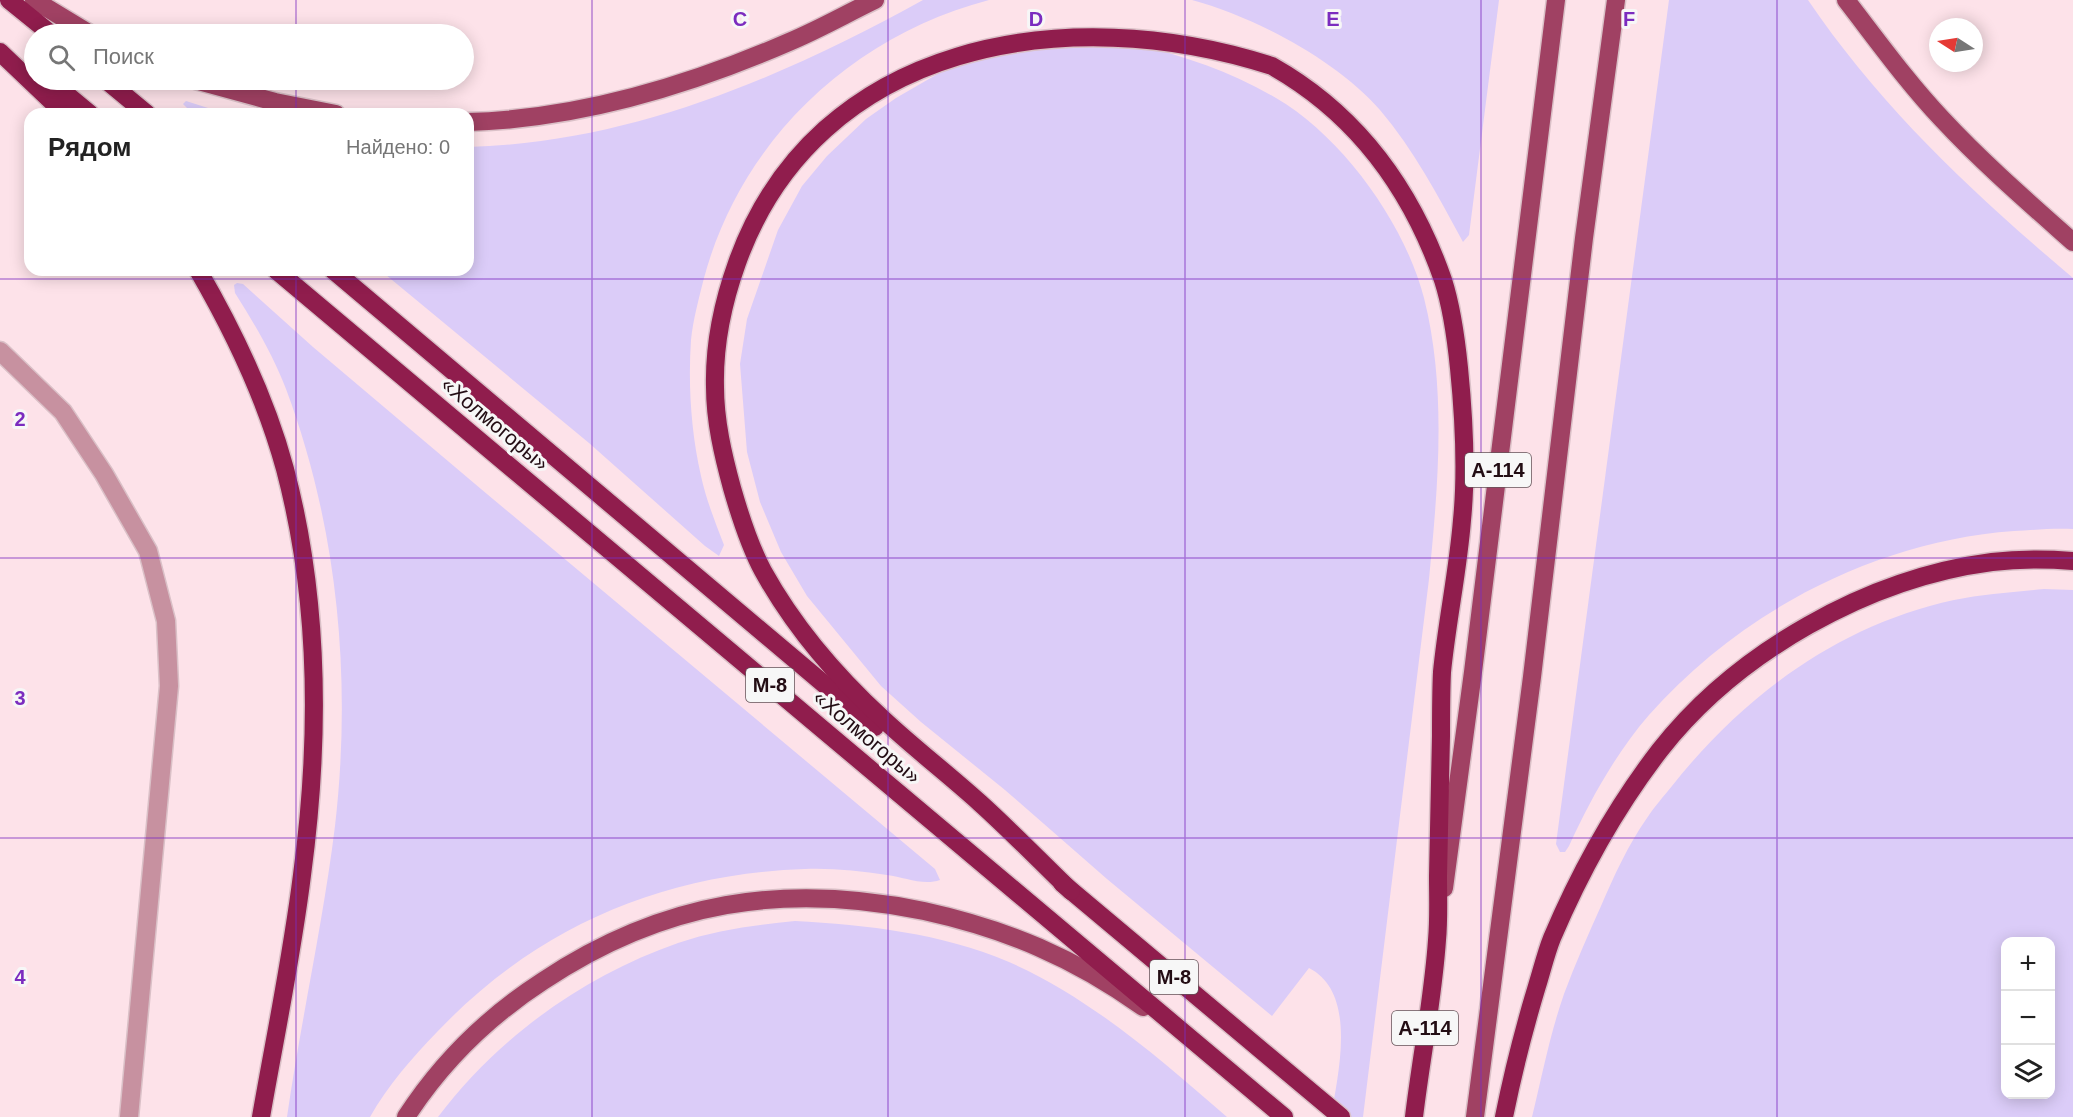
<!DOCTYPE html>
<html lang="ru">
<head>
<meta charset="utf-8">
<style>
  body { margin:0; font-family:Arial,sans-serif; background:#f6f6f6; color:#222 }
  .controls { position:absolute; right:18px; bottom:18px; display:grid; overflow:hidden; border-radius:12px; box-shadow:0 3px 15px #0003 }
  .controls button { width:54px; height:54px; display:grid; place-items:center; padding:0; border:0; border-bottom:2px solid #e0e0e0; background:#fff; color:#222; font:30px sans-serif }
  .compass { position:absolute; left:1929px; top:18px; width:54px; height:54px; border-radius:50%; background:#fff; box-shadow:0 3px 15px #0003; rotate:282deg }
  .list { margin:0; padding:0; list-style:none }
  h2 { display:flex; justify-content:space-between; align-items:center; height:78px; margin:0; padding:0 24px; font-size:26px }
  h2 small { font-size:20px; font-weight:400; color:#767676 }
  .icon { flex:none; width:33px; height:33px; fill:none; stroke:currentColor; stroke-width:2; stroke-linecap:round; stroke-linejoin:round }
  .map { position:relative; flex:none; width:2073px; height:1117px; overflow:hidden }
  .search { position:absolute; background:#fff; box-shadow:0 3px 15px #0003; left:24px; top:24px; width:450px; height:66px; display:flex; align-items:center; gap:15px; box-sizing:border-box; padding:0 21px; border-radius:33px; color:#767676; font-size:22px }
  .panel { position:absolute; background:#fff; box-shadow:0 3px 15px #0003; left:24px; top:108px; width:450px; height:168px; border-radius:18px }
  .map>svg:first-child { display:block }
  .green { fill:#dbccf8; fill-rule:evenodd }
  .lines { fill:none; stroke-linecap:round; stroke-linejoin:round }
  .street-casing { stroke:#dac0c7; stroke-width:21 }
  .primary-casing { stroke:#dac0c7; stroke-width:21 }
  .highway-casing { stroke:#dac0c7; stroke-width:21 }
  .street { stroke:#c791a0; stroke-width:18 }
  .primary { stroke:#a04163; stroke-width:18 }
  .highway { stroke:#901d4d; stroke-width:18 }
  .grid { fill:none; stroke:#7b2cbf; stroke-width:1.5; stroke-opacity:0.55 }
  .labels { text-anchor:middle; stroke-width:6; stroke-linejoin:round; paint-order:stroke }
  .shield { fill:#f7f7f7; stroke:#635358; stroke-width:1.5 }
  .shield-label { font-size:20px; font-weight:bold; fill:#230d14 }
  .street-label { font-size:21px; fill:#230d14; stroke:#f7f7f7 }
  .grid-label { font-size:20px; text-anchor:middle; font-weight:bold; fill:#7b2cbf; stroke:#f7f7f7; stroke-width:6; stroke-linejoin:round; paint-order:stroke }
</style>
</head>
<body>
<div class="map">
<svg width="2073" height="1117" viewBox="0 0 2073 1117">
  <rect width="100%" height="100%" fill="#fde2e9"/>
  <g class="green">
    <path d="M923,0H989C852,36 741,140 704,278C699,298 693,320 691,340C688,385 691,432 701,476C706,499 715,522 724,545L719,556L705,546L589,443L380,270H468V147C631,143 783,77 923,0Z"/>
    <path d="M1192,0H1499L1469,235L1463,242C1438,196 1414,150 1380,110C1336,60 1255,17 1192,0Z"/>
    <path d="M1669,0H1808C1882,109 1974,194 2073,278V529C2053,528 2034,530 2014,531C1876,541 1741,611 1649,715C1616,753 1590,800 1569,846L1565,852H1560L1556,844Z"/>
    <path d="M1137,44C1186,57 1232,72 1276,98C1343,137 1405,224 1424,298C1447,389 1438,487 1429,579L1363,1117H1331C1338,1074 1358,993 1309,968L1272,1016L1107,879L1005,790L921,722L881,686L807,596L781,552L760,502L747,452L740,364L747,319L778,230L802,186L827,156L866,119L896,98L941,72L1019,45Z"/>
    <path d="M186,101L227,114H193L183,104Z"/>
    <path d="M237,283L243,284L313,347L481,489L935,869L940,880C923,886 904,877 887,875C860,871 832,868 805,869C661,874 537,927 437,1032C412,1058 388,1085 370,1117H287C301,1020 323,924 335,826C352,679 338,528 286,389C273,355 254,323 235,293L234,285Z"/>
    <path d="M2044,589L2073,590V1117H1532C1542,1076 1550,1034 1564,994C1575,964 1588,935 1601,906C1614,876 1628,845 1647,818C1654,807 1664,796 1672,786C1744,695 1839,625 1954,600C1983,594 2013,592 2044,589ZM2006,942H2050V1094H2006Z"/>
    <path d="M795,921C867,925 941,933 1009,962C1091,998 1160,1059 1227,1117H438C498,1037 584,976 678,943C716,930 755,925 795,921Z"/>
  </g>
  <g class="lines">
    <defs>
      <path id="street" d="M0,351L63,412L104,474L148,551L166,621L169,686L129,1117"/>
      <g id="primary">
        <path d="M34,0L90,34"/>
        <path d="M1846,0C1877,40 1907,82 1942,119C1983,163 2028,202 2073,242"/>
        <path d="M195,80L275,102L336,114"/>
        <path d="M468,122C578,119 688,86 789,42C818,30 846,14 875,0"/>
        <path d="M1444,888L1473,672L1556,0"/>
        <path d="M406,1117C441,1063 489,1016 543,981C663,901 784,882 924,911C1006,929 1075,958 1143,1007"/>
        <path d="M1475,1117L1532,677L1584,238L1616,0"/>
      </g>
      <g id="highway">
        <path d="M9,0L51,34"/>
        <path d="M0,52L65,114"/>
        <path d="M49,80L90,114"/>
        <path d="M106,80L147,114"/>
        <path d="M198,270C234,332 266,399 285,469C320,601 320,741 302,875C292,956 275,1037 261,1117"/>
        <path d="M276,270L1284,1117"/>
        <path d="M333,270L875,727"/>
        <path d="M1062,883L1341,1117"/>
        <path d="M1071,891C1041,862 1011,831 980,803C948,774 914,748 883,719C836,676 794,627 763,571C749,545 740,516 732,488C723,455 715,421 715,387C714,345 723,302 737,263C816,41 1068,0 1272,66C1357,114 1411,188 1443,280C1452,308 1456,338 1459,368C1464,418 1467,470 1462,520C1458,571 1447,621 1442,672C1441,693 1441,715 1441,736C1440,783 1439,829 1438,876C1438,897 1439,919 1437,940C1433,999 1421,1058 1414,1117"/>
        <path d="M1504,1117C1513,1072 1524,1029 1537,986C1542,970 1546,953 1552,938C1580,872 1616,807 1660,750C1737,652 1868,578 1992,562C2018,559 2046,559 2073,561"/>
      </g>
    </defs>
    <use href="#street" class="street-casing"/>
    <use href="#primary" class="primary-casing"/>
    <use href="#highway" class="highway-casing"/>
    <use href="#street" class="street"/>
    <use href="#primary" class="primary"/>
    <use href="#highway" class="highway"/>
  </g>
  <path class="grid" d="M296,0V34M592,0V1117M888,0V1117M1185,0V1117M1481,0V1117M1777,0V1117M296,80V114M296,270V1117M0,279H2073M0,558H2073M0,838H2073"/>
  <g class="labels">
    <g class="shield">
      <rect x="1465" y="453" width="66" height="34" rx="4.5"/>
      <rect x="746" y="668" width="48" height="34" rx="4.5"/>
      <rect x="1150" y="960" width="48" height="34" rx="4.5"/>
      <rect x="1392" y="1011" width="66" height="34" rx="4.5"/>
    </g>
    <g class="shield-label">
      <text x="1498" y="477">А-114</text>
      <text x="770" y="692">М-8</text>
      <text x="1174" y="984">М-8</text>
      <text x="1425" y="1035">А-114</text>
    </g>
    <g class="street-label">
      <text transform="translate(495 424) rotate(40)" y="7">«Холмогоры»</text>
      <text transform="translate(867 737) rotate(40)" y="7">«Холмогоры»</text>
    </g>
  </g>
  <g class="grid-label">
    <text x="740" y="26">C</text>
    <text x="1036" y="26">D</text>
    <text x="1333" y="26">E</text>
    <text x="1629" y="26">F</text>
    <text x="20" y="426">2</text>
    <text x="20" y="705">3</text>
    <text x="20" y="984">4</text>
  </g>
</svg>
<div class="controls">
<button>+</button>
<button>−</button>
<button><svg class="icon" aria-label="layers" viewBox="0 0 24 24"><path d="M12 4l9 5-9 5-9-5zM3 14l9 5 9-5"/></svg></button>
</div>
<svg class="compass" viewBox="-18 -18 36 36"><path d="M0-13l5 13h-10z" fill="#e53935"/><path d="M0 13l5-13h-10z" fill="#767676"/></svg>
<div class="search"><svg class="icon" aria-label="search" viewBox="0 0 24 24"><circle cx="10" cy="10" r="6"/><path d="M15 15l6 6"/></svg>Поиск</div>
<section class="panel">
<h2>Рядом<small>Найдено: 0</small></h2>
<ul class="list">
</ul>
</section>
</div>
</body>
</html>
